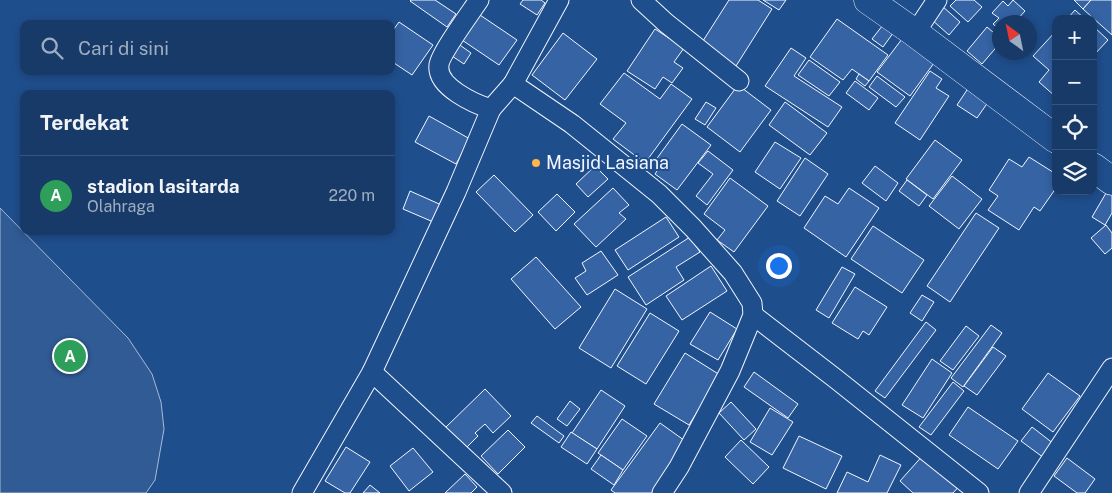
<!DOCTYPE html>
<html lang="id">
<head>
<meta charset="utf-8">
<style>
  body { margin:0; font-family:"Public Sans",sans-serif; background:#244571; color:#f1f3f6 }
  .controls { position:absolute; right:15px; top:15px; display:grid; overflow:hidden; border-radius:10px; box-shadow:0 2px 8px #0003 }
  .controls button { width:45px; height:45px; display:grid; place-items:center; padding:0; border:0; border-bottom:1px solid #36547d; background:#173a69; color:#f1f3f6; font:25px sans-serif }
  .compass { position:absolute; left:992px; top:15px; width:45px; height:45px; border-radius:50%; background:#173a69; box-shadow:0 2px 8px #0003; rotate:327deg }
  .you { position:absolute; left:778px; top:265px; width:18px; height:18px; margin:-12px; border:4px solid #fff; border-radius:50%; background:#1a73e8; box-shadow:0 0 0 8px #1a73e833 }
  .badge { display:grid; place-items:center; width:32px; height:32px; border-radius:50%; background:#ffb74d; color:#fff; font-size:16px; font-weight:700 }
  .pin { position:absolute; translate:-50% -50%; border:2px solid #fff; box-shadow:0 1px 5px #0006 }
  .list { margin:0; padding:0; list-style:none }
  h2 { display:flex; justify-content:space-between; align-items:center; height:65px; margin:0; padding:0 20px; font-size:21px }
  h2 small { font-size:16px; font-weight:400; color:#9eadc0 }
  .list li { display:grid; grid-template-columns:32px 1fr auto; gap:15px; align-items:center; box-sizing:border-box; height:80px; padding:0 20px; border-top:1px solid #36547d }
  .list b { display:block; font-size:19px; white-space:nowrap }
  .list p { margin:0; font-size:16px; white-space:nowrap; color:#9eadc0 }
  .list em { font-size:16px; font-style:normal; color:#9eadc0 }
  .icon { flex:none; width:28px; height:28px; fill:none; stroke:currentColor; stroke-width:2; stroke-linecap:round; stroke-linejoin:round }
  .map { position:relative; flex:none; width:1112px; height:493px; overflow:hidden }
  .search { position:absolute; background:#173a69; box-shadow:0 2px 8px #0003; left:20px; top:20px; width:375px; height:55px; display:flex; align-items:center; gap:12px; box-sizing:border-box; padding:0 18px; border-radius:10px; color:#9eadc0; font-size:19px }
  .panel { position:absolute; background:#173a69; box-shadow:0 2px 8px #0003; left:20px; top:90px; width:375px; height:145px; border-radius:10px }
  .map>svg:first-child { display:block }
  .built { fill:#305b95; stroke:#a8bbd7 }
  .building { fill:#3563a3; stroke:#f2f6ff }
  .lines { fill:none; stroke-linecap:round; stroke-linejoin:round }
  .street-casing { stroke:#f2f6ff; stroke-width:21 }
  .secondary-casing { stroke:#f2f6ff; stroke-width:29 }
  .street { stroke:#1f4e8c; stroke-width:19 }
  .secondary { stroke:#1f4e8c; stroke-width:28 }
  .poi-dot { fill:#ffb74d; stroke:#1f4e8c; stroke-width:2 }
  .labels { text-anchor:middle; stroke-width:4; stroke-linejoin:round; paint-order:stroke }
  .poi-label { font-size:18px; fill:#f2f6ff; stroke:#1f4e8c; text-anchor:start }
</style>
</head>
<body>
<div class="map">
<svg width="1112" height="493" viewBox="0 0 1112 493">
  <rect width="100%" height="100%" fill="#1f4e8c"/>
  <path class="built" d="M0,208L128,338L152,374L161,402L164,429L155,480L146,493H0Z"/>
  <g class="building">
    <path d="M411,0H435L456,14L447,27L410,1Z"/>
    <path d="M523,0H541L545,3L537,15L520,4Z"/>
    <path d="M729,0H758L772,9L736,66L701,44Z"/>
    <path d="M763,0H786L779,10Z"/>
    <path d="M956,0H974L982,7L968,22L950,6Z"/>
    <path d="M1013,0L1025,11L1015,22H1000V30L993,24L999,18L992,13L1003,1L1008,6Z"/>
    <path d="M1074,0H1091L1083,9Z"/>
    <path d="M1091,0H1112V35L1083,9Z"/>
    <path d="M942,6L960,22L949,35L931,19Z"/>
    <path d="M1075,10L1085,19H1067Z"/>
    <path d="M477,13L517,40L499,65L459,38Z"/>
    <path d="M837,19L888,55L869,81L852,69L843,80L810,57Z"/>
    <path d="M886,21L896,29L883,47L872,39Z"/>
    <path d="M399,22L433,45L412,75L391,61V33Z"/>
    <path d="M1093,26L1108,40L1093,56Z"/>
    <path d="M987,27L1000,38V43L982,64L967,51Z"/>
    <path d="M655,29L684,48L674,62L683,68L672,83L663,77L655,89L627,71Z"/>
    <path d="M1056,31V97L1039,82L1049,70L1033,56Z"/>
    <path d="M563,33L597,59L565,100L532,75Z"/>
    <path d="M902,39L934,63L910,96L877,72Z"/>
    <path d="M457,43L471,53L464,64L449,54Z"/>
    <path d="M791,48L806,58L794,76L842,107L828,127L765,86Z"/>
    <path d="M809,60L840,82L829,96L798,75Z"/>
    <path d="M930,71L942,79L936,88L949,96L920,140L895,123Z"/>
    <path d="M624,73L660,99L671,84L692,99L645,163L613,139L626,123L600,104Z"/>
    <path d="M859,74L869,81L865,86L856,79Z"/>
    <path d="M877,76L905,97L896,107L869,87Z"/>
    <path d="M855,81L878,98L869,110L846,93Z"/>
    <path d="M973,81L993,95L977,118L957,105Z"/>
    <path d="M738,85L771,110L740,152L707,127Z"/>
    <path d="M706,102L716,108L705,125L695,119Z"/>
    <path d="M785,102L827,133L810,155L769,125Z"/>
    <path d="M429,116L470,139L456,164L415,142Z"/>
    <path d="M682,124L711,145L677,190L655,174L661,165L655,161Z"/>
    <path d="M935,140L962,160L933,199L906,179Z"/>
    <path d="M775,142L801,158L780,189L755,172Z"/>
    <path d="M708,151L733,170L707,205L696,196L713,174L698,163Z"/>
    <path d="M1029,157L1056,174V188L1040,211L1034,207L1019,230L988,210L998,196L989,190L1009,159L1022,167Z"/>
    <path d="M805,158L828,174L800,216L777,201Z"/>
    <path d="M595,166L608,179L588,197L576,184Z"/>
    <path d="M875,166L898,183L886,201L862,183Z"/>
    <path d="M494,175L533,215L515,232L476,192Z"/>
    <path d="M952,176L982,199L959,229L929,206Z"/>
    <path d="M730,178L768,206L734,252L717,240L725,230L704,214Z"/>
    <path d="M907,180L927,195L919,206L899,191Z"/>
    <path d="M613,188L629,205L619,213L626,219L596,247L574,224Z"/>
    <path d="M849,188L879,208L846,257L804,228L825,196L838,204Z"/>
    <path d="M1109,188L1112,190V213L1105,225L1092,217Z"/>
    <path d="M410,191L446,207L438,224L403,209Z"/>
    <path d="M557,194L575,212L556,231L538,212Z"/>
    <path d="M976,213L999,228L950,302L927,286Z"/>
    <path d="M666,217L679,237L628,270L615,250Z"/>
    <path d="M1106,225L1112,233V248L1105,254L1091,238Z"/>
    <path d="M873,226L924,260L902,293L851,259Z"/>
    <path d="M690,237L700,252L676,267L684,280L646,305L628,277Z"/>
    <path d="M601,251L618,275L587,295L575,278L586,271L582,263Z"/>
    <path d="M536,257L581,307L555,329L511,279Z"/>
    <path d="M711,266L727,291L682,320L666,296Z"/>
    <path d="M842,267L855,274L829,318L816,310Z"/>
    <path d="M855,287L887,307L869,335L863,331L858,339L832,323Z"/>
    <path d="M615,289L647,309L611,368L579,348Z"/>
    <path d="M922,295L934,302L922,321L910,313Z"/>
    <path d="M710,312L737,329L718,360L690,344Z"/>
    <path d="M650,313L679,331L646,384L617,366Z"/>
    <path d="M926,322L936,330L885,398L875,391Z"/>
    <path d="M991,325L1002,333L963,387L951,378Z"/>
    <path d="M966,326L979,336L953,370L940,361Z"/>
    <path d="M993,347L1006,356L977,395L964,386Z"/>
    <path d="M685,353L720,375L689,425L654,404Z"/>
    <path d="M932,359L952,373L923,418L902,405Z"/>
    <path d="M754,372L798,404L788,418L744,387Z"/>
    <path d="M1048,373L1080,396L1053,432L1022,409Z"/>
    <path d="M953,382L964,391L931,435L919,427Z"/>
    <path d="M485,389L511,416L493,433L485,424L475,433L478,436L466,448L446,427Z"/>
    <path d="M601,390L625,406L597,449L572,433Z"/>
    <path d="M570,401L580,409L567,426L557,419Z"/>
    <path d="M731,402L756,429L744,440L719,413Z"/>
    <path d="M968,407L1018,441L998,469L949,435Z"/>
    <path d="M770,408L793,422L772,455L750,442Z"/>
    <path d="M537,416L564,436L559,443L531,423Z"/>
    <path d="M622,419L647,436L623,470L598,453Z"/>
    <path d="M660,423L688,443L652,493H615L611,490Z"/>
    <path d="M1032,427L1054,444L1044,458L1021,441Z"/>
    <path d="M508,430L525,447L498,474L481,456Z"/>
    <path d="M571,432L597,449L587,464L561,447Z"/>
    <path d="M799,436L842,456L826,489L783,468Z"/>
    <path d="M741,440L769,467L753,484L725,457Z"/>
    <path d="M346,447L370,462L350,493H345L325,481Z"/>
    <path d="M413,448L433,472L409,491L390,466Z"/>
    <path d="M925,453L961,484L953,493H913L900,481Z"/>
    <path d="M601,455L623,470L614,485L591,469Z"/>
    <path d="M880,455L901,465L887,493H837L847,472L868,482Z"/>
    <path d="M1067,458L1095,479L1085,493H1077L1054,476Z"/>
    <path d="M465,474L477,487L471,493H445Z"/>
    <path d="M370,485L380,493H363Z"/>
  </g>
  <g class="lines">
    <defs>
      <g id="street">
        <path d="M479,0C471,12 440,54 439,65C436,87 475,104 491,109L513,84"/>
        <path d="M559,0L513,84L572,124L659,194L693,228L733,273L752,303L753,315L730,371L679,467L662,493"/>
        <path d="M641,0L666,23L739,81"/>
        <path d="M915,33L937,0"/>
        <path d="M753,315L836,379L979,493"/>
        <path d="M372,372L502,493"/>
        <path d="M302,493L372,372L456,192L491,109"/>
        <path d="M1029,493L1112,368"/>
      </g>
      <g id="secondary">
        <path d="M868,0L915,33L1056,139"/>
        <path d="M1093,167L1112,181"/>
      </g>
    </defs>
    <use href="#street" class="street-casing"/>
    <use href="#secondary" class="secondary-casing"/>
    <use href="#street" class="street"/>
    <use href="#secondary" class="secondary"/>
  </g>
  <circle class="poi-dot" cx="536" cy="163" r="5"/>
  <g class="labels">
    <g class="poi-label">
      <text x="546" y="169">Masjid Lasiana</text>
    </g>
  </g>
</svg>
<div class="controls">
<button>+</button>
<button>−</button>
<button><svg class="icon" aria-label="locate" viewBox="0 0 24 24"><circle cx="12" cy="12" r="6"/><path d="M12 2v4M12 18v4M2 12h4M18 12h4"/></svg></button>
<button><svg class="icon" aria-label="layers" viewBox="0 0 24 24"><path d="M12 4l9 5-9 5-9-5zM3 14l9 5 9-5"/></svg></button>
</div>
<svg class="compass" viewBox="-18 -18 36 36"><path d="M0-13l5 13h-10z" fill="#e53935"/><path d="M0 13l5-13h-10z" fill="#9eadc0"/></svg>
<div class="you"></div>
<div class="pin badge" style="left:70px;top:356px;background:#2e9e5b">A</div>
<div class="search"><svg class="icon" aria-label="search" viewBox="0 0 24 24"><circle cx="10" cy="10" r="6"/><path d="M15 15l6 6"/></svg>Cari di sini</div>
<section class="panel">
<h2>Terdekat<small></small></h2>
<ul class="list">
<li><span class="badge" style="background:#2e9e5b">A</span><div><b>stadion lasitarda</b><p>Olahraga</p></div><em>220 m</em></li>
</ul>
</section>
</div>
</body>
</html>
